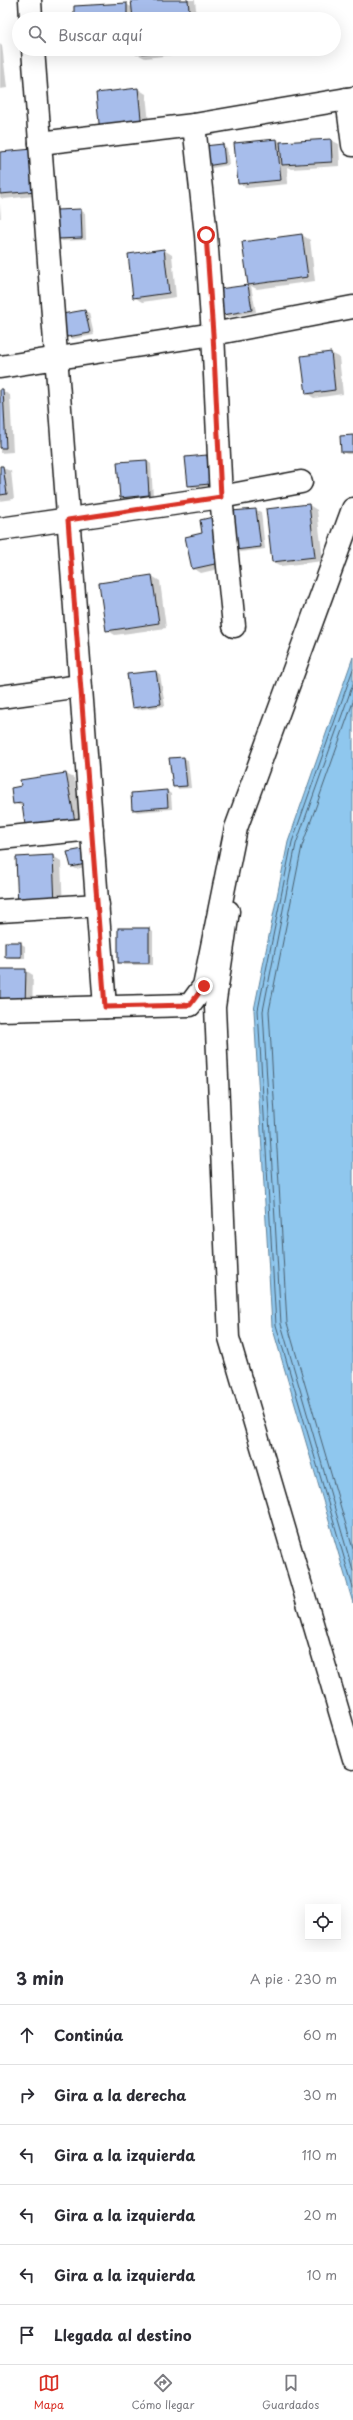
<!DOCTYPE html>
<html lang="es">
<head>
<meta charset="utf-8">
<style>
  body { margin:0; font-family:"Playpen Sans",sans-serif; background:#f2f2f3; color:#2b2b33 }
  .controls { position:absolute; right:12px; bottom:12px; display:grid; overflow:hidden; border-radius:0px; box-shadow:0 4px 16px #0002 }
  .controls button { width:36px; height:36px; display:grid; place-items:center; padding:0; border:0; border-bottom:1px solid #e1e1e2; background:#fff; color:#2b2b33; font:20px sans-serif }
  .stop { position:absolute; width:12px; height:12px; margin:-9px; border:3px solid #d93025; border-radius:50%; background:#fff }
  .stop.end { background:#d93025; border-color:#fff; box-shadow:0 1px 4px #0008 }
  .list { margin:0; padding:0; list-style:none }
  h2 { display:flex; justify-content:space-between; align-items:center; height:52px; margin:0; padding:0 16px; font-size:17px }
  h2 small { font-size:13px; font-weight:400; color:#7c7c81 }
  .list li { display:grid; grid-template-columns:26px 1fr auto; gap:12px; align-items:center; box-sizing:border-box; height:60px; padding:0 16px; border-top:1px solid #e1e1e2 }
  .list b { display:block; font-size:15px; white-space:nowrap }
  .list em { font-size:13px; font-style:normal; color:#7c7c81 }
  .icon { flex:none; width:22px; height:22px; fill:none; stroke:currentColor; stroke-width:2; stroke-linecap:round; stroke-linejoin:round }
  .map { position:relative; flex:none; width:353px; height:1952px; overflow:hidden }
  .search { position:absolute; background:#fff; box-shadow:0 4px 16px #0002; left:12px; right:12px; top:12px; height:44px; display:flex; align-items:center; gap:10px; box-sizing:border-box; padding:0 14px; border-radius:22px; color:#7c7c81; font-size:15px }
  .sheet { height:412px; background:#fff }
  nav { display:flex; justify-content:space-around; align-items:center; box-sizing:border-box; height:56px; border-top:1px solid #e1e1e2; background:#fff; font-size:11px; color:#7c7c81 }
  nav a { display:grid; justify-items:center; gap:2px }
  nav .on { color:#d93025 }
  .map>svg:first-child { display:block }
  .water { fill:#8fc7ee; stroke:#61839a }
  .shadow { fill:#0003 }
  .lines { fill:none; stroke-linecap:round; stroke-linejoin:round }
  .shore { stroke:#4a6070; stroke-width:1 }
  .building { fill:#a7bdeb; stroke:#1c1c1c }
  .pedestrian-casing { stroke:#1c1c1c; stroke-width:23 }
  .minor-casing { stroke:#1c1c1c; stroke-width:25 }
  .pedestrian { stroke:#fff; stroke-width:20 }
  .minor { stroke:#fff; stroke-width:22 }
  .route { stroke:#d93025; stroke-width:5 }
</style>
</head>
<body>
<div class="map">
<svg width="353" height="1952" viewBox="0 0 353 1952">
  <rect width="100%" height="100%" fill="#fff"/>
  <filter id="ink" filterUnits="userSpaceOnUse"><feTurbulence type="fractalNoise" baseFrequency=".025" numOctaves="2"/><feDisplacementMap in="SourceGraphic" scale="8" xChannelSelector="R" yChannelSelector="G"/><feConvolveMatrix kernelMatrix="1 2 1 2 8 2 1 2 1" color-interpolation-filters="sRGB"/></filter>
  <g filter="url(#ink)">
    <path class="water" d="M353,657V1603L272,1326L254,1010L288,842Z"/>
    <g class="shadow">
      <path d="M132,0H195L197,19H75L126,4L133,8Z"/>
      <path d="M0,43L2,45L7,88L0,89Z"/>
      <path d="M137,49H200L201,52L145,58L137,54Z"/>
      <path d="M138,89L146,94L150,133L98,94Z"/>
      <path d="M277,140L283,143L331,140L339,144L340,166L291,169L287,167L288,184L247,188L239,183Z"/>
      <path d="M223,145L227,148L229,165L212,168L207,165Z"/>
      <path d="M0,153L45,195L3,199L0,197Z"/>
      <path d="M0,203L1,218H0Z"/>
      <path d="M80,210L85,213L86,240L62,241L58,239Z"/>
      <path d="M302,235L310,240L315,281L257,289L251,286L256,312L229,317L224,314L220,290L249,286L243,243Z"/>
      <path d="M164,250L172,255L176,297L142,302L134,297Z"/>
      <path d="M85,311L89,313L94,335L72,339L68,337Z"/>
      <path d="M331,353L339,357L343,394L314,398L306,393Z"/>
      <path d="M0,390L10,395L13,452L0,453Z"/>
      <path d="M353,436V454H347L342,452Z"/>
      <path d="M207,456L212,459L214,486L193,488L189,486L186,458Z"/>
      <path d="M147,461L151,464L153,497L125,500L121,497Z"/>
      <path d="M0,467L11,471L14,499L0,501Z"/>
      <path d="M309,505L317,510L323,561L281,566L273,562Z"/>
      <path d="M256,510L261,512L265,549L240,552L236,549L232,512Z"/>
      <path d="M204,534L231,566L201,573L193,568Z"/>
      <path d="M152,576L160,581L166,628L115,635L107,630Z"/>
      <path d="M156,672L160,674L165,706L137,710L133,707L128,675Z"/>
      <path d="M183,758L188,760L191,788L178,789L174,786Z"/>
      <path d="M66,774L74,778L83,831L34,829L23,807L14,803Z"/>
      <path d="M167,791L171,794L172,809L137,812L133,809Z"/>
      <path d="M68,853L90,866L76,869L72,867Z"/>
      <path d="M53,856L61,861L63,910L27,912Z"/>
      <path d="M149,929L153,932V965H124L119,962Z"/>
      <path d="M20,943L25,946V958H10L6,956Z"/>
      <path d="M0,970H25L33,975L32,1011Z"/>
    </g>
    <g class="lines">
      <g class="shore">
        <path d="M353,669L292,842L258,1010L276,1325L353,1588"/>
        <path d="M353,684L296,844L263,1011L281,1324L353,1571"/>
        <path d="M353,702L302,846L269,1011L287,1323L353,1549"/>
      </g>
    </g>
    <g class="building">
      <path d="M131,0H188L190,19H133Z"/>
      <path d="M127,3V19H74V6Z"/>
      <path d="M136,49H185L136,54Z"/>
      <path d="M138,88L142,129L100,133L96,93Z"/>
      <path d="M277,139L281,180L238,184L234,143Z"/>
      <path d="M331,139L332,162L282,165L280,142Z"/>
      <path d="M223,144L225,163L206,166L204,146Z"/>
      <path d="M33,149L37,191L0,194V152Z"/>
      <path d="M81,209L82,238L57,239L56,210Z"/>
      <path d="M302,234L308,277L248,285L242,242Z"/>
      <path d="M164,249L169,293L133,298L128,254Z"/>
      <path d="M248,285L252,310L223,315L219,289Z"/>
      <path d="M85,310L90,333L67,337L62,314Z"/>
      <path d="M331,352L335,390L306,394L301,356Z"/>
      <path d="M0,389H3L6,448H0Z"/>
      <path d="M353,435V452H341L340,436Z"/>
      <path d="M207,455L210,484L188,486L185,457Z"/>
      <path d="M147,460L149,495L120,498L117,462Z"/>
      <path d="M0,466H3L7,494L0,495Z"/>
      <path d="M309,504L315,557L272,562L266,509Z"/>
      <path d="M256,509L261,547L235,550L231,511Z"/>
      <path d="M213,517L224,562L192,569L185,537L202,533L200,520Z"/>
      <path d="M152,575L159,623L106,631L99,583Z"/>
      <path d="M156,671L161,704L132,708L127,674Z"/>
      <path d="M184,757L187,786L173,787L169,758Z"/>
      <path d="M66,773L76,827L45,832L43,822L25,825L22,803L13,804L11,788L21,786L20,780Z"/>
      <path d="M167,790L168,807L132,810L131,793Z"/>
      <path d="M83,849L86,864L71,867L67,852Z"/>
      <path d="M53,855L55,906L18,908L16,857Z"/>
      <rect x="118" y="928" width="31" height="35"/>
      <rect x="5" y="942" width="16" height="15"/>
      <path d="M0,969H26L25,1007H0Z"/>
    </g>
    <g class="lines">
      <defs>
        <path id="pedestrian" d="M229,911L215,1007L229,1338L353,1759"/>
        <g id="minor">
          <path d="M30,0L31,19"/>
          <path d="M33,49L105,1007"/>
          <path d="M347,99L353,145"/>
          <path d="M194,125L353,98"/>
          <path d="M40,143L194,125L206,235L213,334L221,497L234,626"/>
          <path d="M0,367L213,334L353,307"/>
          <path d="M0,529L221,497L301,482"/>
          <path d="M0,697L80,686"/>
          <path d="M0,838L92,829"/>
          <path d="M0,911L98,905"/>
          <path d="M0,1010L190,1005L204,986L236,828L353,509"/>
        </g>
      </defs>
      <use href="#pedestrian" class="pedestrian-casing"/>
      <use href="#minor" class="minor-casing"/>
      <use href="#pedestrian" class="pedestrian"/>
      <use href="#minor" class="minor"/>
    </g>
  </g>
  <g class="lines" filter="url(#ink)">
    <path class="route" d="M204,986L190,1005L105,1007L68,520L221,497L213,334L206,235"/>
  </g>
</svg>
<div class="controls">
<button><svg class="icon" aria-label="locate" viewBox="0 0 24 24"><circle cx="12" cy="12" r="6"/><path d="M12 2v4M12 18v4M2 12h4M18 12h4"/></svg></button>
</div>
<div class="stop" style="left:206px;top:235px"></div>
<div class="stop end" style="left:204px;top:986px"></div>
<div class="search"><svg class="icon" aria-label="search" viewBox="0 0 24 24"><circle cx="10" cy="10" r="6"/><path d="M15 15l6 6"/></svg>Buscar aquí</div>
</div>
<section class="sheet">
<h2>3 min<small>A pie · 230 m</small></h2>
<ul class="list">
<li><svg class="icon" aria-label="ahead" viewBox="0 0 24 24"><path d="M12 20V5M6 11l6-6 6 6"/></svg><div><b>Continúa</b></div><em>60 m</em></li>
<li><svg class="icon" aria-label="right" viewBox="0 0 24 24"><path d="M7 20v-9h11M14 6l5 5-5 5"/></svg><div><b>Gira a la derecha</b></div><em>30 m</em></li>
<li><svg class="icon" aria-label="left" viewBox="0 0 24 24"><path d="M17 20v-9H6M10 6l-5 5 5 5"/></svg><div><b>Gira a la izquierda</b></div><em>110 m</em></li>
<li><svg class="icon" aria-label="left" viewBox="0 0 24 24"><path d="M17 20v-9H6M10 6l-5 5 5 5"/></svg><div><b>Gira a la izquierda</b></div><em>20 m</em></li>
<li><svg class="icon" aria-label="left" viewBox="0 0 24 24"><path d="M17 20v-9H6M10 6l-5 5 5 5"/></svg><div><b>Gira a la izquierda</b></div><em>10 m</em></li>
<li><svg class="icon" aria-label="arrive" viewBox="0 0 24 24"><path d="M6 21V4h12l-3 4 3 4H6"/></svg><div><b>Llegada al destino</b></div></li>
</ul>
</section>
<nav>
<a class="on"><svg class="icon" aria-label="map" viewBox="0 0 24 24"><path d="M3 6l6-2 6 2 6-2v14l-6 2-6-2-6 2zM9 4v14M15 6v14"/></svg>Mapa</a>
<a><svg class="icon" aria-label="directions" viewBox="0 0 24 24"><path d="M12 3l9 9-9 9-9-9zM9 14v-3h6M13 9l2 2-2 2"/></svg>Cómo llegar</a>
<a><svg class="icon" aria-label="saved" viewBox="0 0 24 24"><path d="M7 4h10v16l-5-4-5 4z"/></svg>Guardados</a>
</nav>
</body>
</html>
